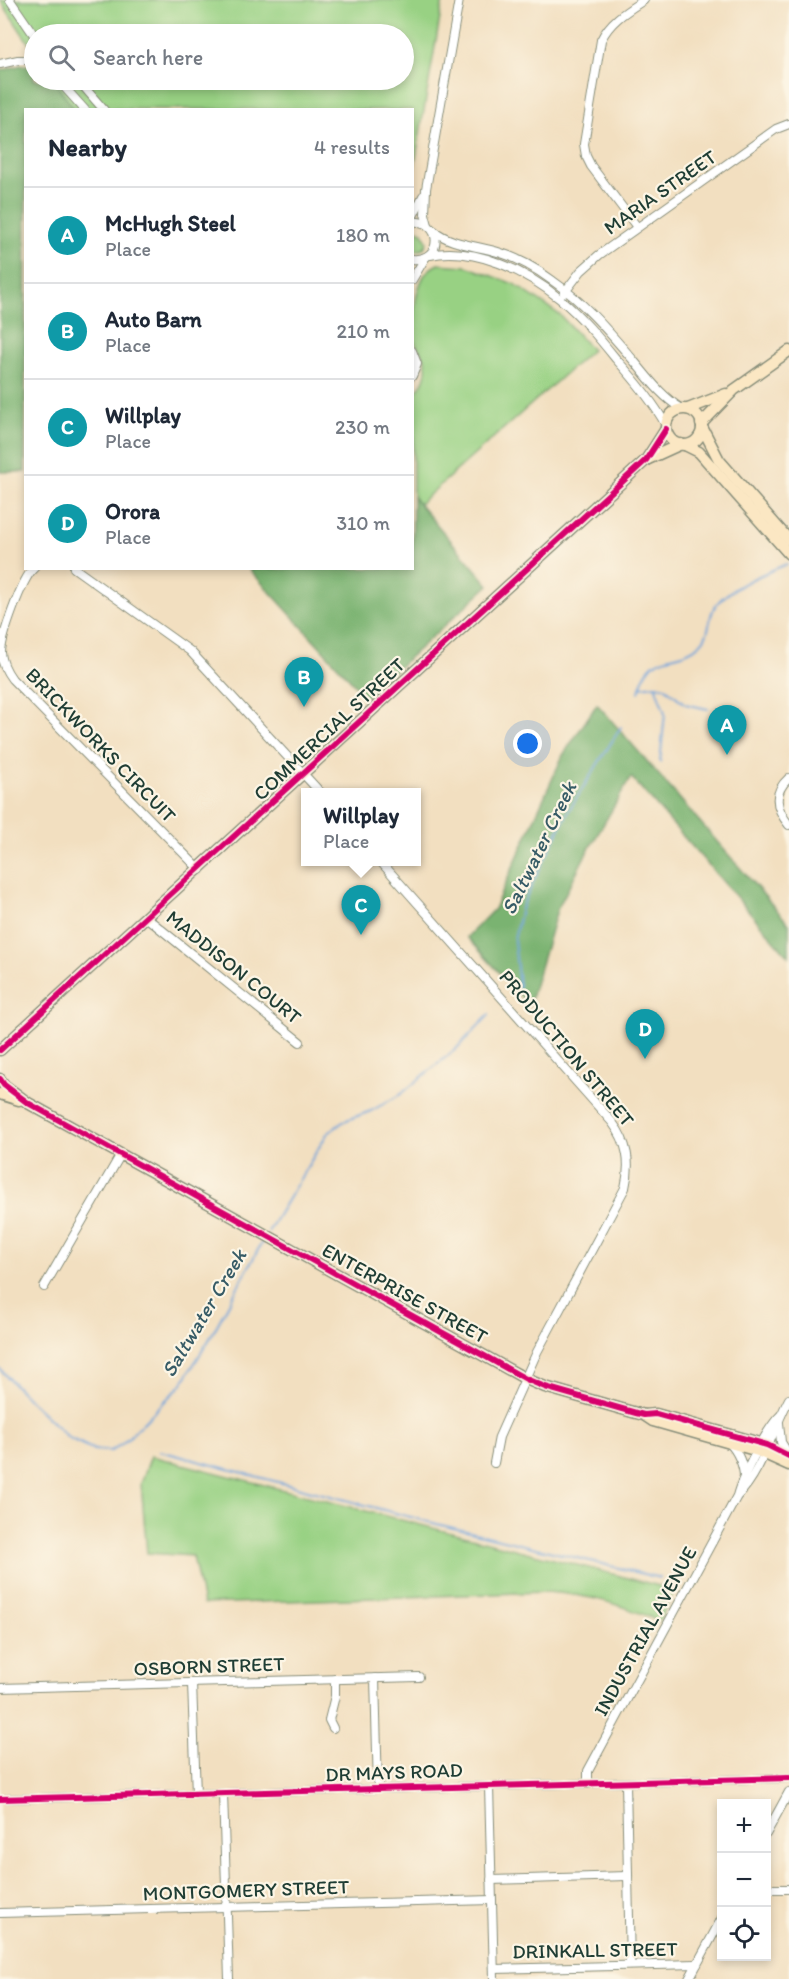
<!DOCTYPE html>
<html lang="en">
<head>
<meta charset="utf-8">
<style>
  body { margin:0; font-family:Itim,sans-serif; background:#f2f2f3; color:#1f2937 }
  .controls { position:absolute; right:18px; bottom:18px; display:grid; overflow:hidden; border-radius:0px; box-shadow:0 3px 9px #0003 }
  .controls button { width:54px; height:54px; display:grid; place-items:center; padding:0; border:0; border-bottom:2px solid #e0e1e3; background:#fff; color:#1f2937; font:30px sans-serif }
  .you { position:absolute; left:528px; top:744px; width:21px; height:21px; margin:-15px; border:4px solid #fff; border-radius:50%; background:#1a73e8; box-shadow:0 0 0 9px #1a73e833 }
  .badge { display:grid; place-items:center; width:39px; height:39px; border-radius:50%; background:#b5179e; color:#fff; font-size:20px; font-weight:700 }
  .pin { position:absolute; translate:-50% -50px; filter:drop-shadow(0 2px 3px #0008) }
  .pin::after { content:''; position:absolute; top:32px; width:21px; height:18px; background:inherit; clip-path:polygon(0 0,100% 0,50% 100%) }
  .popup { position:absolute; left:301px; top:788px; width:120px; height:78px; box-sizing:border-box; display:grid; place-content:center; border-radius:0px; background:#fff; filter:drop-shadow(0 2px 4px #0005); font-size:20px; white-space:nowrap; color:#747a83 }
  .popup b { font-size:22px; color:#1f2937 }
  .popup::after { content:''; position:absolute; left:50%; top:100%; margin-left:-12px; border:12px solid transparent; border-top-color:#fff }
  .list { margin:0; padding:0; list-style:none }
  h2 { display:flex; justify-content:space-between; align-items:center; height:78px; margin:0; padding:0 24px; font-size:26px }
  h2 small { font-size:20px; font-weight:400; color:#747a83 }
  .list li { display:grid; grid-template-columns:39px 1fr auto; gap:18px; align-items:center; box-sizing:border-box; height:96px; padding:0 24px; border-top:2px solid #e0e1e3 }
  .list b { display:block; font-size:22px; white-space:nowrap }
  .list p { margin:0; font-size:20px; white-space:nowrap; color:#747a83 }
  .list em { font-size:20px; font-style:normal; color:#747a83 }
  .icon { flex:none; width:33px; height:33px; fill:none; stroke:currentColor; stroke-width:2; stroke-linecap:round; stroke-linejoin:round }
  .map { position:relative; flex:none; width:789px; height:1979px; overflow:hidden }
  .search { position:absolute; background:#fff; box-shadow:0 3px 9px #0003; left:24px; top:24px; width:390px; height:66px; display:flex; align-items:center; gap:15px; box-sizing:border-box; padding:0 21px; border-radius:33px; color:#747a83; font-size:22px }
  .panel { position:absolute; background:#fff; box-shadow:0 3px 9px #0003; left:24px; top:108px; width:390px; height:462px; border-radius:0px }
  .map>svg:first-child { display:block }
  .green { fill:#98d183; stroke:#5c875c; stroke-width:1.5 }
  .forest { fill:#7ab371; stroke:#4c7852; stroke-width:1.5 }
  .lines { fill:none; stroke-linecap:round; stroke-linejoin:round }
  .stream { stroke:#6ca2da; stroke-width:2 }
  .street-casing { stroke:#888e7a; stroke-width:10 }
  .secondary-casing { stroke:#888e7a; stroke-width:13 }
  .street { stroke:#fff; stroke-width:8 }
  .secondary { stroke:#fbe7c3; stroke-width:10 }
  .cycleway-casing { stroke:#fcf5e5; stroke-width:10 }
  .cycleway { stroke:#d6006c; stroke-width:6 }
  .labels { text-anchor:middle; stroke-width:4.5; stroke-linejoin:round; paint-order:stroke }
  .street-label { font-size:20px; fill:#1f3d34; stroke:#fcf5e5 }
  .water-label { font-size:21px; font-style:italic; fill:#365b66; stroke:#fcf5e5 }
</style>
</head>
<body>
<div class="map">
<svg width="789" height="1979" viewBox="0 0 789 1979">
  <rect width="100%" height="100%" fill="#fcf5e5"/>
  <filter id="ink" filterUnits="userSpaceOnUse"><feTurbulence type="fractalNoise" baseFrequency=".0167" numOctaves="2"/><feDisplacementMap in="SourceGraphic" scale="12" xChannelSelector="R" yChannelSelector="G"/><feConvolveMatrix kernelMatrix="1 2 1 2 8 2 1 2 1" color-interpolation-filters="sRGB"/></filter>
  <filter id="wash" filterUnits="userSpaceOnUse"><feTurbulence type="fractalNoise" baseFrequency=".008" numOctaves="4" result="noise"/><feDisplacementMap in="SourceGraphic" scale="24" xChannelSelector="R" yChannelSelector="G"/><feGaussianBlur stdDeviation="1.35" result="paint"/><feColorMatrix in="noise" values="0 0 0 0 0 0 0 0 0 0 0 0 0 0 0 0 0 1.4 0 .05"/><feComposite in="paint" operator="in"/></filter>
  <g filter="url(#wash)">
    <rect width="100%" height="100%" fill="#f2dfc0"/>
    <g class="green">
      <path d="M0,0H443L413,174L412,110L74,109L53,80H404V34H34V51Z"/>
      <path d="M417,230L423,232L427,242C425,249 420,252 412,250L413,231Z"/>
      <path d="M438,264L466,266L514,284L560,315L592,350L419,504L413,497V393C423,386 429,373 425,360C423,353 416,347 414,340C410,325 416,289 424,276C427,270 432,267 438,264Z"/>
      <path d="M151,1456L675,1590L659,1621C617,1603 591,1595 545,1592L203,1604L193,1556L147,1553L141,1483Z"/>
    </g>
    <g class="forest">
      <path d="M21,65L34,66V80H53L74,109L26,110L25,472H0V71Z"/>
      <path d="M413,497L489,585L366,697L249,569L412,568Z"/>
      <path d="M597,704L789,924V957L631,777L585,856L557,910L529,1005L467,937L494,909L563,755Z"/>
    </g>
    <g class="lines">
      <g class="stream">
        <path d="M656,685L665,687L685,704L708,709"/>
        <path d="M640,687L655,685L665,713L660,762"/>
        <path d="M639,692C650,645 676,666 700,644C710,635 708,622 713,610C722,590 767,572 787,564"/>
        <path d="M517,990L519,986L514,940L521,909L535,878L569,810L621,727"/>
        <path d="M268,1232L327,1134L344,1121L371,1111L401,1094L456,1049L489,1015"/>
        <path d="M0,1369L28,1399L69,1438L94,1450L111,1451L123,1443L181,1385L209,1340L265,1237"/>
        <path d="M160,1451L437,1524L660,1578"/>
      </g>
    </g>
  </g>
  <g filter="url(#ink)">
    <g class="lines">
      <defs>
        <g id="street">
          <path d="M10,0L34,35"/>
          <path d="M0,64L18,60H34"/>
          <path d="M58,80L85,110"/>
          <path d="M78,80L104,110"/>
          <path d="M412,218L423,196"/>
          <path d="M412,222C443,219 444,262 412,259"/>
          <path d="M428,225L425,214L426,189L459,0"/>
          <path d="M637,227L591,166L586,156L584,144L601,40C610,21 627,11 644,0"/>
          <path d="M433,230C453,246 477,245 501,253C520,259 537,269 553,281C585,303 609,332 634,361C649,379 662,397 682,409"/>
          <path d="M430,255C475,246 526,271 560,299C581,316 599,338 616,359C635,380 652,400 666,425"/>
          <path d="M412,280L425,258"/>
          <path d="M564,293L581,271L599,255L776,129L789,124"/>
          <path d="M412,351L417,364L412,376"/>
          <path d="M34,568C22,578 1,638 1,653C2,663 6,671 12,679L200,870"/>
          <path d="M74,568L190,651L320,792"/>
          <path d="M789,778C772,793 776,809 789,825"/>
          <path d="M381,862L612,1122C628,1143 631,1163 625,1188L537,1352L499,1437L494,1463"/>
          <path d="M147,918L300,1042"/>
          <path d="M44,1287L121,1154"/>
          <path d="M779,1423L781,1442L789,1455"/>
          <path d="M729,1443C737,1450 744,1466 744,1477"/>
          <path d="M738,1495C760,1475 774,1427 789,1399"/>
          <path d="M375,1678L378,1789"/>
          <path d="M192,1683L196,1794"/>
          <path d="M0,1688L419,1677"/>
          <path d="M333,1728L329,1720L335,1696V1679"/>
          <path d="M626,1783L630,1965"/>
          <path d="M588,1784V1771L737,1496C741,1479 768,1426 781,1415"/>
          <path d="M489,1786L494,1979"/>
          <path d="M223,1793L229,1979"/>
          <path d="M0,1799L789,1778"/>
          <path d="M766,1834L789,1792"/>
          <path d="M491,1880L627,1876"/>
          <path d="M766,1889H789"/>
          <path d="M0,1913L492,1900"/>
          <path d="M494,1969L697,1964"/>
          <path d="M689,1979L722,1918"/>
        </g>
        <g id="secondary">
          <path d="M688,409L726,394"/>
          <circle cx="684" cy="427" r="18"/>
          <path d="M701,424L734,390L789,351"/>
          <path d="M702,427L719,460L789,540"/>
          <path d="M685,445L699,452L789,554"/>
          <path d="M646,460L681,444"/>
          <path d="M0,1050L646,460L666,429"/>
          <path d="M0,1079L4,1085L28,1103L526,1379L545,1387L636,1413L644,1415L656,1414L767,1445L789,1456"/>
          <path d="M0,1094L19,1100"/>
          <path d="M644,1415L653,1421L758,1451L789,1465"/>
        </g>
      </defs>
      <use href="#street" class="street-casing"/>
      <use href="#secondary" class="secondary-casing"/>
      <use href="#street" class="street"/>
      <use href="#secondary" class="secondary"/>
      <defs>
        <g id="cycleway">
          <path d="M0,1050L646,460L666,429"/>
          <path d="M0,1079L4,1085L28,1103L526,1379L545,1387L636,1413L644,1415L656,1414L767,1445L789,1456"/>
          <path d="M0,1799L789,1778"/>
        </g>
      </defs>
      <use href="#cycleway" class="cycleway-casing"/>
      <use href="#cycleway" class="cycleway"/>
    </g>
  </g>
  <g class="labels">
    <g class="street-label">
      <text transform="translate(660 192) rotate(-35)" y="7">MARIA STREET</text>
      <text transform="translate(329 729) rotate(-43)" y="7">COMMERCIAL STREET</text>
      <text transform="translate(101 745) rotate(46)" y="7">BRICKWORKS CIRCUIT</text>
      <text transform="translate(234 967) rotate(39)" y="7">MADDISON COURT</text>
      <text transform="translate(567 1048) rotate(50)" y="7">PRODUCTION STREET</text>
      <text transform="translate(405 1293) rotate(29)" y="7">ENTERPRISE STREET</text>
      <text transform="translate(645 1631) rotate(-61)" y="7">INDUSTRIAL AVENUE</text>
      <text transform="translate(209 1666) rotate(-2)" y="7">OSBORN STREET</text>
      <text transform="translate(394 1772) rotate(-2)" y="7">DR MAYS ROAD</text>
      <text transform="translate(246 1890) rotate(-2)" y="7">MONTGOMERY STREET</text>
      <text transform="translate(595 1950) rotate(-1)" y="7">DRINKALL STREET</text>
    </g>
    <g class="water-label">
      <text transform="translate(539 848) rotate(-64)" y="7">Saltwater Creek</text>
      <text transform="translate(204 1313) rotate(-59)" y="7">Saltwater Creek</text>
    </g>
  </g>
</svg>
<div class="controls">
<button>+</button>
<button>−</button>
<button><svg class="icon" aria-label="locate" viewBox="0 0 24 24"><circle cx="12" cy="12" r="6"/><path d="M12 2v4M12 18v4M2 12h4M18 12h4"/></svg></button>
</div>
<div class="you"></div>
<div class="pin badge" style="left:727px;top:755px;background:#0f9aa8">A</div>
<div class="pin badge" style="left:304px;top:707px;background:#0f9aa8">B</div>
<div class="pin badge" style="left:361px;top:935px;background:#0f9aa8">C</div>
<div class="popup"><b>Willplay</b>Place</div>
<div class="pin badge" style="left:645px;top:1059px;background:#0f9aa8">D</div>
<div class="search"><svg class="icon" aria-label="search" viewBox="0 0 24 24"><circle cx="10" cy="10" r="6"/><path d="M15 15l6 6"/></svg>Search here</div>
<section class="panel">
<h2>Nearby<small>4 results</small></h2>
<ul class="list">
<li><span class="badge" style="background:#0f9aa8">A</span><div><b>McHugh Steel</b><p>Place</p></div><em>180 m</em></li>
<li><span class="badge" style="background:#0f9aa8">B</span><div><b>Auto Barn</b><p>Place</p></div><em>210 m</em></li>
<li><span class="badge" style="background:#0f9aa8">C</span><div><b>Willplay</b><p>Place</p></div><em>230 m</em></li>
<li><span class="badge" style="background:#0f9aa8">D</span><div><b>Orora</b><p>Place</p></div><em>310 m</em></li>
</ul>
</section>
</div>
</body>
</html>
